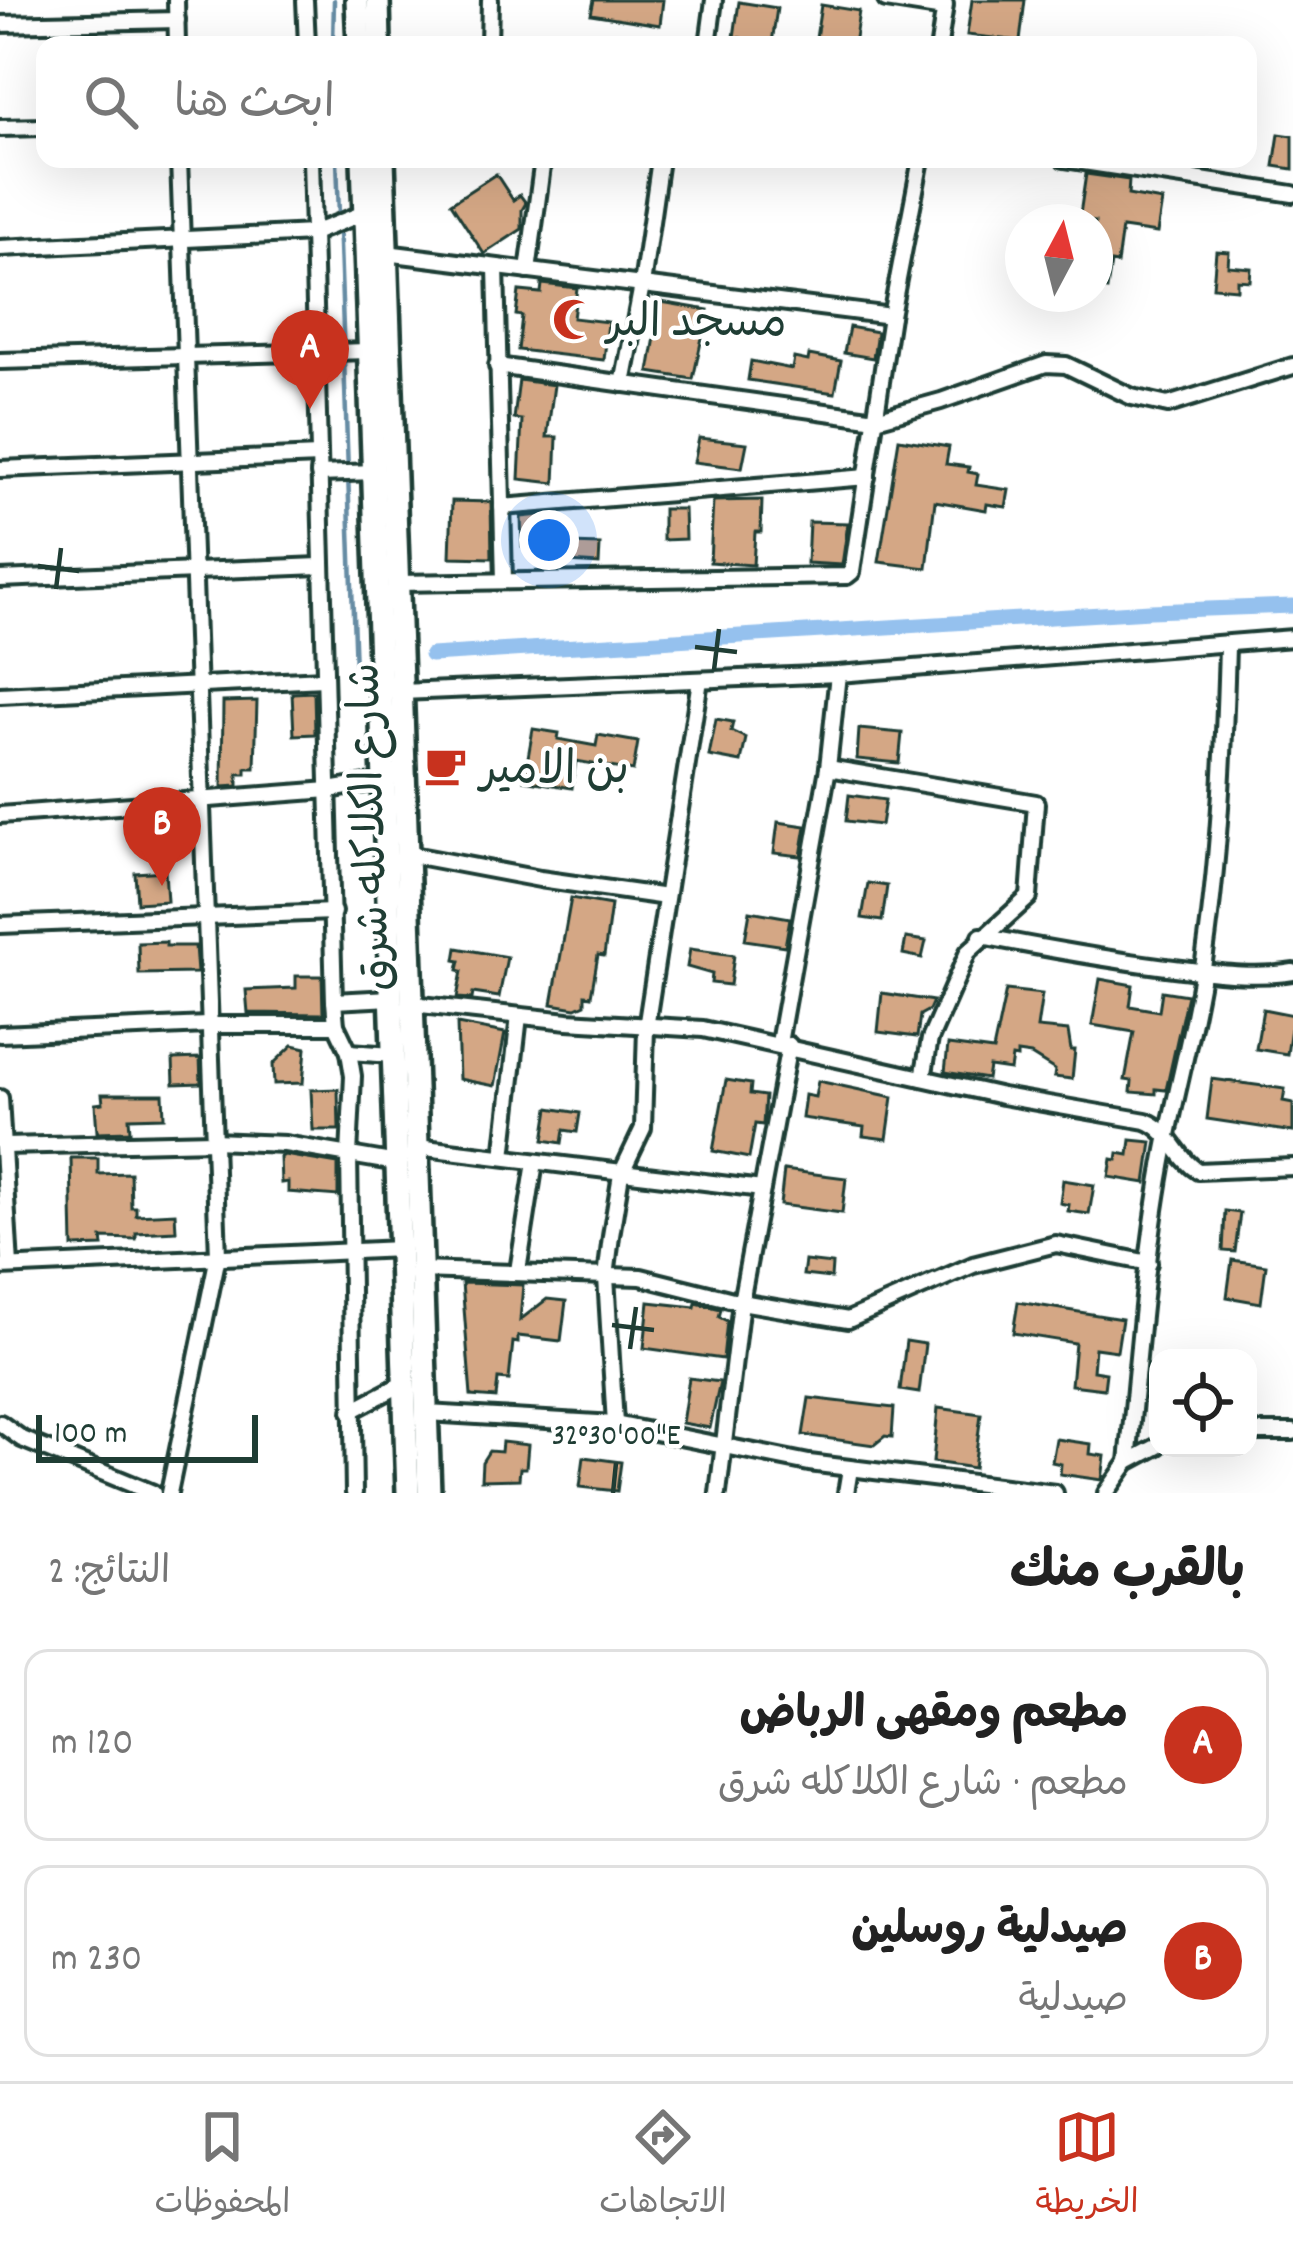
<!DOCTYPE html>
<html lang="ar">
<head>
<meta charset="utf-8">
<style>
  body { margin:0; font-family:Dekko,"Playpen Sans Arabic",sans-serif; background:#f6f6f6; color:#222; direction:rtl }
  .controls { position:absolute; right:36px; bottom:36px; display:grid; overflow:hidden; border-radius:24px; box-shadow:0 12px 48px #0002 }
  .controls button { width:108px; height:108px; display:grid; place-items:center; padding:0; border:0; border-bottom:3px solid #e0e0e0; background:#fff; color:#222; font:60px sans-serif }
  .compass { position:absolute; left:1005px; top:204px; width:108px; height:108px; border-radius:50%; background:#fff; box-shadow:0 12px 48px #0002; rotate:7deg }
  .scale { position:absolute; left:36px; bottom:30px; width:222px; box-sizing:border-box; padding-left:12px; border:6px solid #1f3d34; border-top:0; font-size:33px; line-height:42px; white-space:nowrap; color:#1f3d34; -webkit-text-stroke:9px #fff; paint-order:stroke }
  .you { position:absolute; left:549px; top:540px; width:42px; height:42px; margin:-30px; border:9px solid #fff; border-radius:50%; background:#1a73e8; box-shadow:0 0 0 18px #1a73e833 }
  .badge { display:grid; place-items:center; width:78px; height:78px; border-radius:50%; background:#c8321e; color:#fff; font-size:39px; font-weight:700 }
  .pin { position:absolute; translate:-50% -99px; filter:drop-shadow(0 3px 6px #0008) }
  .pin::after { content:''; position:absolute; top:63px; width:42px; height:36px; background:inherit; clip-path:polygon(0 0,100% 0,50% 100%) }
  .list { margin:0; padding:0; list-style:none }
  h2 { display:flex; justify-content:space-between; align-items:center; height:156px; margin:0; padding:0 48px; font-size:51px }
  h2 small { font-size:39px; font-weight:400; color:#767676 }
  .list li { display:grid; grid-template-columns:78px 1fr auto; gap:36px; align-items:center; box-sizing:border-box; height:192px; margin:0 24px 24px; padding:0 24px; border:3px solid #e0e0e0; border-radius:24px }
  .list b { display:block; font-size:45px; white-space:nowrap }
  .list p { margin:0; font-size:39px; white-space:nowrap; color:#767676 }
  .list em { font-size:39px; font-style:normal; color:#767676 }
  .icon { flex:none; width:66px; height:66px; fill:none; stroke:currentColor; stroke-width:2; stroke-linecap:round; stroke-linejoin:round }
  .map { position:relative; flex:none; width:1293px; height:1493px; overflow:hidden; direction:ltr }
  .search { position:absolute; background:#fff; box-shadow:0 12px 48px #0002; left:36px; right:36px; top:36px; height:132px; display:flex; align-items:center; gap:30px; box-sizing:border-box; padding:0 42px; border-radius:24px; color:#767676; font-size:45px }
  .sheet { height:588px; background:#fff }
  nav { display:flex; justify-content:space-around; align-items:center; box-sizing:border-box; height:168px; border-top:3px solid #e0e0e0; background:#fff; font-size:33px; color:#767676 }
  nav a { display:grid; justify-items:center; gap:6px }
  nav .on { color:#c8321e }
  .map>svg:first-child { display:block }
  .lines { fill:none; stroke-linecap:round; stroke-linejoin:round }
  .stream { stroke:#668ca4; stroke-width:4.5 }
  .canal { stroke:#95c1ee; stroke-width:15 }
  .building { fill:#d4a785; stroke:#1f3d34; stroke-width:3 }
  .street-casing { stroke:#1f3d34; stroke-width:22 }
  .secondary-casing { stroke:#1f3d34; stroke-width:30 }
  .street { stroke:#fff; stroke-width:14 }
  .secondary { stroke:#fff; stroke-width:21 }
  .ticks { fill:none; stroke:#1f3d34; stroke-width:4.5 }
  .labels { text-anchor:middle; stroke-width:9; stroke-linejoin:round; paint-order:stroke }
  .poi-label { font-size:45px; fill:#1f3d34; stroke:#fff; text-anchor:start }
  .street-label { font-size:45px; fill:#1f3d34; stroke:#fff }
  .ticks-label { font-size:30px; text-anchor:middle; fill:#1f3d34; stroke:#fff; stroke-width:9; stroke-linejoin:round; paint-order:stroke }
</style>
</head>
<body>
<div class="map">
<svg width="1293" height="1493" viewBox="0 0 1293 1493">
  <rect width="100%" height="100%" fill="#fff"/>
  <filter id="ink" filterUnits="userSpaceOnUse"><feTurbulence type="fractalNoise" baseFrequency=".00833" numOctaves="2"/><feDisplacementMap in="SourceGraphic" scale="24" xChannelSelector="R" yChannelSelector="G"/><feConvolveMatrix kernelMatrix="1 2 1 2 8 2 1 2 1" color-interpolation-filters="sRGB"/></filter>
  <g filter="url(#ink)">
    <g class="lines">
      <g class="stream">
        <path d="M333,45L334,0"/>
        <path d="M337,159L355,671L372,663"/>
      </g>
      <path class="canal" d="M431,655L1150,611L1293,606"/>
    </g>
    <g class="building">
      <path d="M594,0H663L660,25L591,14Z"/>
      <path d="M972,0H1025L1020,41L967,35Z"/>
      <path d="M739,2L777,8L772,43L734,37Z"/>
      <path d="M821,5L859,11L854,45H815Z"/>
      <path d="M1279,134L1293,136V169L1274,166Z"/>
      <path d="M496,174L513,200L520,195L526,203L522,210V229L484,254L451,203Z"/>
      <path d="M1086,174L1129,180L1128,195L1162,201L1157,233L1122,228L1117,264L1111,263L1107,290L1095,288V222L1079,221Z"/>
      <path d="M1216,251L1229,252L1228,266L1251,268L1250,281L1237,280V289L1213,287Z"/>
      <path d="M542,284L577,288L573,318L608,322L604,360L518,350L522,316L516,315L519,291L541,293Z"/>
      <path d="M661,302L708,310L693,379L649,372Z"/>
      <path d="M849,327L877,332L873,358L844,353Z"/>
      <path d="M809,355L841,361L835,393L748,380L751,361L792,369L794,358L808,361Z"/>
      <path d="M519,380L554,385L547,437H557L555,483L519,479L522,420L514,419Z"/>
      <path d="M699,438L747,443L742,468L694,462Z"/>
      <path d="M899,439L949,447L946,464L969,467L968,472L978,474L976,485L1009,490L1006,507L987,504L986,510L935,501L927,568L879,562Z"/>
      <path d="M762,500L761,532H755L753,565L710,562L713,501Z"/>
      <path d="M452,501L491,502L492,558L450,557Z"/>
      <path d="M663,509H684L685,539L663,540Z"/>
      <path d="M551,514V547H522L521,517Z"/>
      <path d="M809,522L848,523L842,565L807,563Z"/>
      <path d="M570,544L600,545L599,564L569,562Z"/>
      <path d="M314,692L315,734L294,735L292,693Z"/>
      <path d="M257,701L255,768H246V774H238V786L222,787L223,702Z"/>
      <path d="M716,719L733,722L731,731L746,738L741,762L709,756Z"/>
      <path d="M533,729L559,733L558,739L596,746L598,735L638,742L633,771L576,761L572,788L524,780Z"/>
      <path d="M859,729L902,733L899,763L857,759Z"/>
      <path d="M849,795L885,800L881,825L846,821Z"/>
      <path d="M778,822L806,826L801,856L774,853Z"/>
      <path d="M165,871L167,901L137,903L135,873Z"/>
      <path d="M868,883L887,886L882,921L862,918Z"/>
      <path d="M571,898L611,905L604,956L598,955L591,996L585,995V1004L576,1008L552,1004Z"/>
      <path d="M750,911L790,918L785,946L745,940Z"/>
      <path d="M906,938L926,941L922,958L903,954Z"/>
      <path d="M166,942V946H195L197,973L139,974L138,943Z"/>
      <path d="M457,948L507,957L499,997L473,993L472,999L457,998L462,971L458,970L460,961L455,960Z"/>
      <path d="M690,949L734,955L730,985L711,983L712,974L687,967Z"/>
      <path d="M296,976H322L323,1014L248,1013L246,990L296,988Z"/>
      <path d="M1100,979L1133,985L1130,1006L1159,1011L1162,991L1187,995L1166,1090L1156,1089V1094L1131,1092L1132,1081L1125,1080L1134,1032L1092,1025Z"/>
      <path d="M1006,990L1042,994L1037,1028L1068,1031L1071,1050H1075L1072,1079L1054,1077L1055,1070L1031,1055L1017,1053V1058L1012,1057L1010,1070L989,1067L987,1079L945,1072L948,1045L993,1051Z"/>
      <path d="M882,993L933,1001L929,1010L920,1015L917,1037L878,1032Z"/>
      <path d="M1263,1009L1293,1015L1287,1054L1256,1049Z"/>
      <path d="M457,1024L505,1033L495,1086L459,1079Z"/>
      <path d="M293,1045L306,1048L303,1083L274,1084L273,1064Z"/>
      <path d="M200,1058L201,1083L174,1084L173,1059Z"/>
      <path d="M1212,1079L1285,1089L1283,1101L1293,1103V1132L1207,1119Z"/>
      <path d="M726,1080L751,1084L750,1094L765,1096L763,1125L755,1124L749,1158L713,1151Z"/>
      <path d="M818,1081L893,1097L887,1139L863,1136L864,1127L802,1118L805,1095L815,1097Z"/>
      <path d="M338,1089L339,1130H313L311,1090Z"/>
      <path d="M102,1094H163L164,1117L129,1118L130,1131L97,1132L95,1104L103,1103Z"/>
      <path d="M549,1108L580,1113L577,1132L564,1130L562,1143L544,1140Z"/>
      <path d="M1131,1140L1152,1142L1146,1183L1109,1177L1112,1159L1117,1160L1118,1153L1129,1155Z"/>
      <path d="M284,1155L338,1164V1196L288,1192V1182L281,1183L280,1157Z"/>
      <path d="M71,1158H98V1174L130,1173L131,1207H136V1215L175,1213L176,1231L136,1233V1239L102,1238L103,1246L73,1247Z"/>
      <path d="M784,1170L846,1178L842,1213L780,1205Z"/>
      <path d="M1063,1180L1094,1185L1089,1214L1068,1211L1069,1205L1060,1203Z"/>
      <path d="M1225,1211L1240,1213L1235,1252L1223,1251Z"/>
      <path d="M1232,1260L1266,1265L1261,1303L1227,1297Z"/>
      <path d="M805,1261L832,1264L831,1278L803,1275Z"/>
      <path d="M462,1283L523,1285L520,1320L547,1299L566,1301L561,1341L518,1336V1343L513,1342L509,1380L498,1379L496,1398L471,1396Z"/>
      <path d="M649,1302L695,1307L696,1303L721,1309L719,1317L727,1321L723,1359L644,1348Z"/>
      <path d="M1018,1302L1122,1319L1117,1351L1095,1348L1093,1371L1106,1373L1104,1389L1071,1385L1075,1343L1013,1333Z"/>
      <path d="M906,1341L925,1344L919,1393L900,1390Z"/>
      <path d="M689,1378L720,1382L710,1428L682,1423Z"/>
      <path d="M809,1398L894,1408L892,1437L885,1436L874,1445L803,1435Z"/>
      <path d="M938,1408L981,1414L974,1468L933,1462Z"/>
      <path d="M1056,1439L1091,1444L1090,1454L1105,1456L1102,1480L1060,1474L1061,1464L1052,1462Z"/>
      <path d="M502,1442L528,1445L526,1468H520L519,1479L481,1480L482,1462L489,1451L501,1452Z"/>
      <path d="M584,1457L621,1462L617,1491L580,1487Z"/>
    </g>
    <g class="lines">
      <defs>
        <g id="street">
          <path d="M176,0L177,45"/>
          <path d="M305,0L307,45"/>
          <path d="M886,0L944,9"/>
          <path d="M0,24L177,20"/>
          <path d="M489,45L490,0"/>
          <path d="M708,45L714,0"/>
          <path d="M939,45L945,5"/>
          <path d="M0,128L45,127"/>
          <path d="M311,159L334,1001L336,1025L349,1052L353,1076L349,1155L354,1493"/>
          <path d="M1064,159L1293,194"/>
          <path d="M0,248L313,233L364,213"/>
          <path d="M386,253L891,316"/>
          <path d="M496,267L504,581"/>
          <path d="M528,271L543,159"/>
          <path d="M0,361L369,351"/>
          <path d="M497,366L876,419L941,401L1046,364L1066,365L1132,397L1168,405L1293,366"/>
          <path d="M623,384L642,285L660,159"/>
          <path d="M0,469L319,456"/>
          <path d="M319,474L374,472"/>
          <path d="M502,507L867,477"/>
          <path d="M0,579L320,566"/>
          <path d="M397,583L847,576L852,572L891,316L921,159"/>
          <path d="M401,692L838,674L1293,638"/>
          <path d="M0,695L324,679"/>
          <path d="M828,768L1036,803L1029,897L968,952L930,1039L923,1078"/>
          <path d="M0,815L329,790L384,781"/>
          <path d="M407,854L540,879L666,897"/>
          <path d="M0,925L333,912"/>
          <path d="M981,936C1048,949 1115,961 1182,969C1218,973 1257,978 1293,972"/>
          <path d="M334,1001L391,998"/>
          <path d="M412,1004L568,1021L703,1029L1002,1096L1146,1121C1172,1131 1176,1158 1198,1171L1293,1167"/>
          <path d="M0,1034L207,1025H336"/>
          <path d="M779,1043L828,768L838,674"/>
          <path d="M349,1052L393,1055"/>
          <path d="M0,1098L10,1266"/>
          <path d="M4,1146L213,1141L285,1144L397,1163"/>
          <path d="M417,1147L762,1189"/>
          <path d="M503,1157L519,1016"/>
          <path d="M0,1267L400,1249"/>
          <path d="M418,1270L641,1277L741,1302L848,1320L973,1265L1056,1244L1149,1263"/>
          <path d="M518,1271L535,1162"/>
          <path d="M351,1411L404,1383"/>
          <path d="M427,1413L615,1424L809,1463L1055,1493"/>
          <path d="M0,1423L22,1439L153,1493"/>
          <path d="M615,1424L606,1277L611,1236L621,1174L643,1128L646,1028L700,680"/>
          <path d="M1248,1432H1293"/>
          <path d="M1128,1462C1139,1353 1146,1243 1168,1135C1179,1081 1193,1029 1202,974C1219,866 1224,756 1227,646"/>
          <path d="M169,1493L218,1256L179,159"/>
          <path d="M718,1493L741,1302L789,1045"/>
          <path d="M846,1493L850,1469"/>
          <path d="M1106,1493L1128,1462L1158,1446"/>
        </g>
        <g id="secondary">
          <path d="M357,0L359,45"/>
          <path d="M378,0L379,45"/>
          <path d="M363,159L408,1493"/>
          <path d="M383,159L429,1493"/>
        </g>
      </defs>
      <use href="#street" class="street-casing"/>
      <use href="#secondary" class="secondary-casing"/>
      <use href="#street" class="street"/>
      <use href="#secondary" class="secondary"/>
    </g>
  </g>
  <path class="ticks" d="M38,566L79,571M56,589L61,548M695,647L737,652M714,670L719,629M612,1325L654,1330M630,1349L636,1307M613,1493L616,1463"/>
  <defs>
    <symbol id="mosque-bare" viewBox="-9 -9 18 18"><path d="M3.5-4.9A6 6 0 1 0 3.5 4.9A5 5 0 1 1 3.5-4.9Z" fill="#c8321e" stroke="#fff" stroke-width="2.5" paint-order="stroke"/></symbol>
    <symbol id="cafe-bare" viewBox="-9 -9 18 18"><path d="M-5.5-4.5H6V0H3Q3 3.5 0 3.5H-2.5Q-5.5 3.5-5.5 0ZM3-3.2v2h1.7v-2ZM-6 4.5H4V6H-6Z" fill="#c8321e" stroke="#fff" stroke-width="2.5" paint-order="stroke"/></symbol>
  </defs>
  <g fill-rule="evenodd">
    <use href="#mosque-bare" x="544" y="290" width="59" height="59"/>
    <use href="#cafe-bare" x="416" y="736" width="59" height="59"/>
  </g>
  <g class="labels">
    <g class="poi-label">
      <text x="607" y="335">مسجد البر</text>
      <text x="480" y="782">بن الامير</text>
    </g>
    <g class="street-label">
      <text transform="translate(367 827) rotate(-92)" y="16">شارع الكلاكله شرق</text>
    </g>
  </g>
  <g class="ticks-label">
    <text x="616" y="1444">32°30'00"E</text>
  </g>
</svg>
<div class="controls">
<button><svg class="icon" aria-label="locate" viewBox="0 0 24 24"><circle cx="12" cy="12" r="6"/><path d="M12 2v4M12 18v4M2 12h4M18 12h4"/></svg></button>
</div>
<svg class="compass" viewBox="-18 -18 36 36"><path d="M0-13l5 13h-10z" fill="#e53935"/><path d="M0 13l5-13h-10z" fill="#767676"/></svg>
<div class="scale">100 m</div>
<div class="you"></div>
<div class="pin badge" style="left:310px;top:409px">A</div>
<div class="pin badge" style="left:162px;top:886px">B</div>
<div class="search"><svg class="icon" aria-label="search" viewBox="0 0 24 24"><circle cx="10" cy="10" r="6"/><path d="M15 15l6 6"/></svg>ابحث هنا</div>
</div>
<section class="sheet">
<h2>بالقرب منك<small>النتائج: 2</small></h2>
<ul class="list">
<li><span class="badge">A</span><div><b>مطعم ومقهى الرباض</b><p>مطعم · شارع الكلاكله شرق</p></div><em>120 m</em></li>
<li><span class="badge">B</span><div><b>صيدلية روسلين</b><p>صيدلية</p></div><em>230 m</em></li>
</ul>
</section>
<nav>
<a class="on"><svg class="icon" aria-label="map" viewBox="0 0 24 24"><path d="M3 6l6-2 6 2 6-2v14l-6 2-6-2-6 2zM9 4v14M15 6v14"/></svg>الخريطة</a>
<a><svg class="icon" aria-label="directions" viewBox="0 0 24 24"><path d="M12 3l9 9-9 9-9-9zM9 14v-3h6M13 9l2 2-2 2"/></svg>الاتجاهات</a>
<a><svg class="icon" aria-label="saved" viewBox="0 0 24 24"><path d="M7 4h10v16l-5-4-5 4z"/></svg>المحفوظات</a>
</nav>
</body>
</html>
